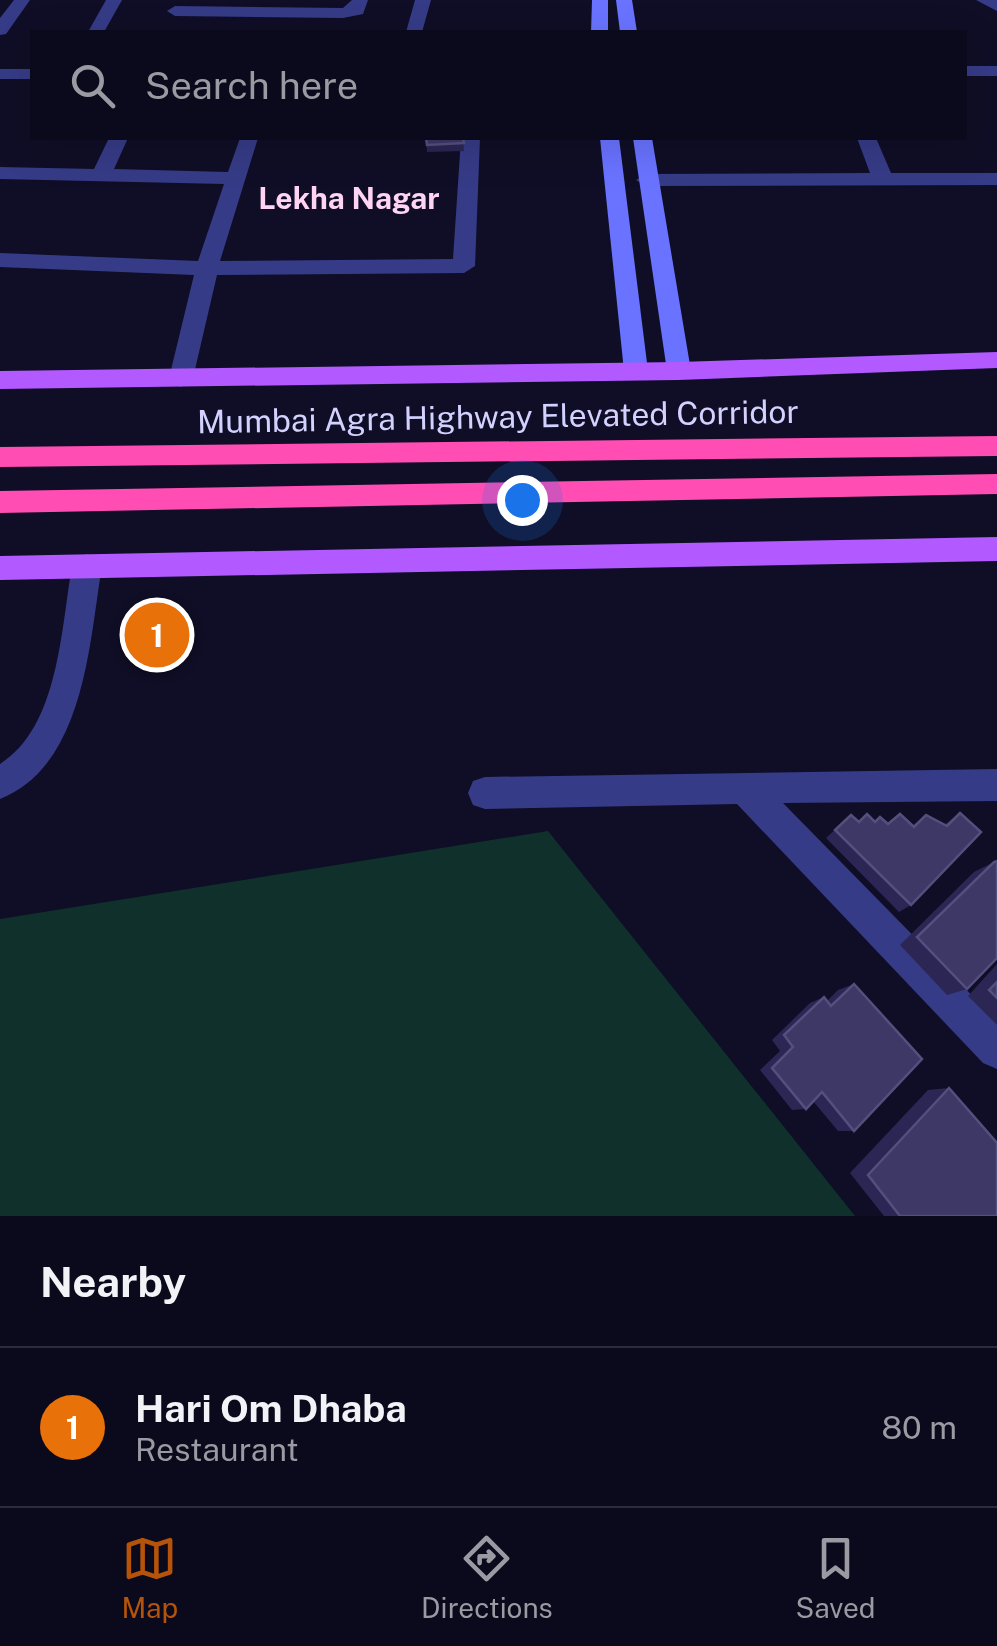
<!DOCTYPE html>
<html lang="en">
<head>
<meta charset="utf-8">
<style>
  body { margin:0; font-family:"Public Sans",sans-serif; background:#191829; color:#f1f3f6 }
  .you { position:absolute; left:522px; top:500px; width:35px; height:35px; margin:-25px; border:8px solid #fff; border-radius:50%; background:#1a73e8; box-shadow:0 0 0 15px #1a73e833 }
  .badge { display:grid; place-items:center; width:65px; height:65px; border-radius:50%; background:#b45309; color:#fff; font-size:32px; font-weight:700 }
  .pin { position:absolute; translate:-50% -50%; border:5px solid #fff; box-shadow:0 2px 10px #0006 }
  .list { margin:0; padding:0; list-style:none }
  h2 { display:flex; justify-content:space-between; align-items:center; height:130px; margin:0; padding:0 40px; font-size:42px }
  h2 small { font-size:32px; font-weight:400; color:#9a9aa3 }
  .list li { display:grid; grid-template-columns:65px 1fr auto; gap:30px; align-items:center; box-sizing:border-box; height:160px; padding:0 40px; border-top:2px solid #2b2b3b }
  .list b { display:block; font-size:38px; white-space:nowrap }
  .list p { margin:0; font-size:32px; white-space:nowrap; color:#9a9aa3 }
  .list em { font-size:32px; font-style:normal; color:#9a9aa3 }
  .icon { flex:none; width:55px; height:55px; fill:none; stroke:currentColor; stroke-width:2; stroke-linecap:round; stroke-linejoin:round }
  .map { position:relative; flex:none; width:997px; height:1216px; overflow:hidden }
  .search { position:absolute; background:#0b0a1c; box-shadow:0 10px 40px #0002; left:30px; right:30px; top:30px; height:110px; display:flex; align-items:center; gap:25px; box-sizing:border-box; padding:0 35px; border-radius:0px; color:#9a9aa3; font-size:38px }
  .sheet { height:290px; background:#0b0a1c }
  nav { display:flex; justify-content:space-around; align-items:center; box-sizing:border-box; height:140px; border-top:2px solid #2b2b3b; background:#0b0a1c; font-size:28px; color:#9a9aa3 }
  nav a { display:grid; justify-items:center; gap:5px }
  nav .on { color:#b45309 }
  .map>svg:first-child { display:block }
  .green { fill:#10302c }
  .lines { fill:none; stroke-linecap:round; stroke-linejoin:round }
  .street { fill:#363b87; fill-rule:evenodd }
  .secondary { fill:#6973ff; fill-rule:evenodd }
  .primary { fill:#b259ff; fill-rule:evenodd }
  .highway { fill:#ff4db3; fill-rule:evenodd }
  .wall { fill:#2b2654 }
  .building { fill:#3d3866; stroke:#54507e; stroke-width:2.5 }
  .labels { text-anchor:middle; stroke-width:8; stroke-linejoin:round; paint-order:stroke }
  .far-neighbourhood-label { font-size:30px; font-weight:bold; fill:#ffd4f3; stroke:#0f0e26 }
  .street-label { font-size:32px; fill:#d3d2ff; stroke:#0f0e26 }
</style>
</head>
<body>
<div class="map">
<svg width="997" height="1216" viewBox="0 0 997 1216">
  <rect width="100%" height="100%" fill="#0f0e26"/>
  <path class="green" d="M548,831L855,1216H0V919Z"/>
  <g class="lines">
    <g class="street">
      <path d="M14,0H30L6,34L0,35V18Z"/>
      <path d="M106,0H122L104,32H88Z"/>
      <path d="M352,0H368L363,14L343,18L175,16L167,11L175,6L343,8Z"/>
      <path d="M415,0H431L422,32H406Z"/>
      <path d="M976,0H997V11Z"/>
      <rect x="964" y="66" width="33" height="10"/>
      <rect x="0" y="69" width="32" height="10"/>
      <path d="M109,138H128L114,169L228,172L240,138H258L220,261L453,259L461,138H480L475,266L464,273L217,275L193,378L181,387L172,384L169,378L194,275L0,267V253L198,261L224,184L0,179V167L94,169Z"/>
      <path d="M857,138H876L891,173H997V185L646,186L636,180L646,174L870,173Z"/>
      <path d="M87,554L97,558L102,566C89,643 85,765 0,799V764C59,727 61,628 72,566L77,558Z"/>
      <path d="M997,769V801L783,803L997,1021V1069L983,1063L737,804L485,809L473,805L468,793L473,781L485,777Z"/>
    </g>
    <g class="secondary">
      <path d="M592,0H608V32H591Z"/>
      <path d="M616,0H632L637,32H620Z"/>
      <path d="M600,138H619L648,371L636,380L624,371Z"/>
      <path d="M633,138H652L691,371L679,380L667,371Z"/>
    </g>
    <g class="primary">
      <path d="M997,352V368L679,380L0,389V371L679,362Z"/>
      <path d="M997,537V561L0,580V556Z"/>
    </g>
    <g class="highway">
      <path d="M997,436V456L0,467V447Z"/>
      <path d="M997,474V494L0,513V491Z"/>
    </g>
  </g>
  <g class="wall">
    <path d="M426,138H463L464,151L427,152Z"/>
    <path d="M960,813L911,905L899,912L826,838L851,815L858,821L888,824L900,814L912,826L926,815L944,825Z"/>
    <path d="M994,862L967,989L947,995L900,945L974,872Z"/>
    <path d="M997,964V1025L968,996Z"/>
    <path d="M854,984V1131H838L813,1101L806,1109L792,1110L760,1070L780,1051L772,1040L810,1003L824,997L827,1001L838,990Z"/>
    <path d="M949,1088L997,1216H884L850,1173L928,1090Z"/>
  </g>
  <g class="building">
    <path d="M426,138H463L464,143L427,145Z"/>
    <path d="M960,813L981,832L911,905L835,830L851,815L859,822L867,814L875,822L880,817L888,824L900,814L914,827L926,815L947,826Z"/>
    <path d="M997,861V958L967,989L917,937L994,862Z"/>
    <path d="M997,982V998L989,990Z"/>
    <path d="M854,984L922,1059L854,1131L822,1092L806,1109L772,1068L793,1047L784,1035L824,997L831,1006Z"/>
    <path d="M949,1088L997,1143V1216H900L868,1175Z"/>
  </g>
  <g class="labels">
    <g class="far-neighbourhood-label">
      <text x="349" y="209">Lekha Nagar</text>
    </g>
    <g class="street-label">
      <text transform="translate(498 417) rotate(-1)" y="11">Mumbai Agra Highway Elevated Corridor</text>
    </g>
  </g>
</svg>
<div class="you"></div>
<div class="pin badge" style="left:157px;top:635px;background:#e8710a">1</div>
<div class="search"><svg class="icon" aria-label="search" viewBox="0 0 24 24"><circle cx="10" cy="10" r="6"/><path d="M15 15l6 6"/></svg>Search here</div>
</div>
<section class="sheet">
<h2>Nearby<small></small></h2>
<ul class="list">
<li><span class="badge" style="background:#e8710a">1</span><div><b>Hari Om Dhaba</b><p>Restaurant</p></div><em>80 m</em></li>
</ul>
</section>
<nav>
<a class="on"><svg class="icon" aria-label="map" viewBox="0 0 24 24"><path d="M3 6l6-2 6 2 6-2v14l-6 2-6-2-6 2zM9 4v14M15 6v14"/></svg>Map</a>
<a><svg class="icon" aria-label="directions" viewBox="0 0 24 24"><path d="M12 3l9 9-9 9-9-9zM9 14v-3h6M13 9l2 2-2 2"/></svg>Directions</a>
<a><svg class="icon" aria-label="saved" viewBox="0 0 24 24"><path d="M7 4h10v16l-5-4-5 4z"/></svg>Saved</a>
</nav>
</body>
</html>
